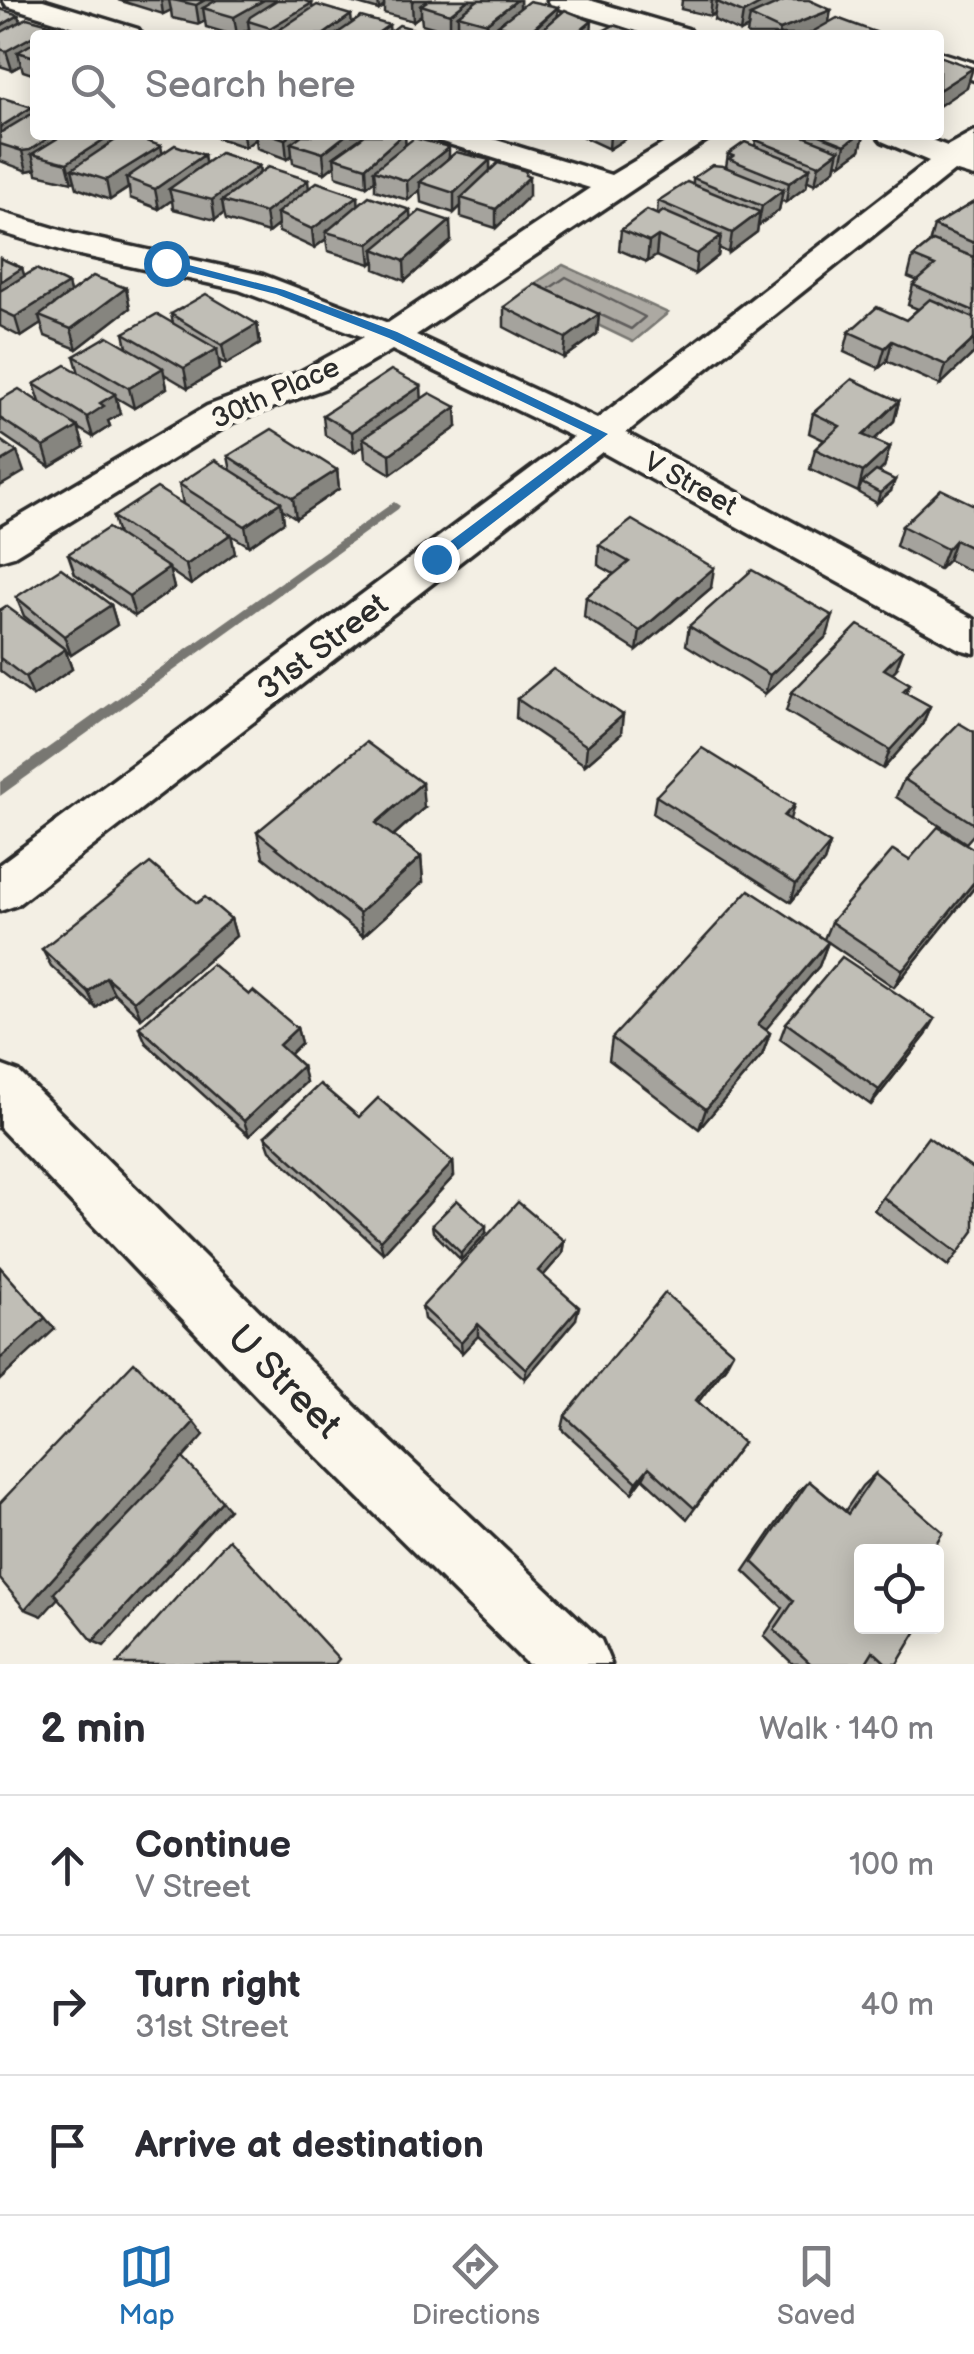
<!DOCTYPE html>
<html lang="en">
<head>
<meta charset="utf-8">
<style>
  body { margin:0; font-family:"Balsamiq Sans",sans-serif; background:#f7f7f7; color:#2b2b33 }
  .controls { position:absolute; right:30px; bottom:30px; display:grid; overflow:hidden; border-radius:10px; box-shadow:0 5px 25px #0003 }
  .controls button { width:90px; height:90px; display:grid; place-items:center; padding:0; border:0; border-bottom:2px solid #e1e1e2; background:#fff; color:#2b2b33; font:50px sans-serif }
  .stop { position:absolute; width:30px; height:30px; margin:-22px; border:8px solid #1f6fb2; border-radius:50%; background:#fff }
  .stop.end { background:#1f6fb2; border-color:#fff; box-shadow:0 2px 10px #0008 }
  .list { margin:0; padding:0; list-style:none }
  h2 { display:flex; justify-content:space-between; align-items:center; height:130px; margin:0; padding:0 40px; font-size:42px }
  h2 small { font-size:32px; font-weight:400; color:#7c7c81 }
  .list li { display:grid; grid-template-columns:65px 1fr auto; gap:30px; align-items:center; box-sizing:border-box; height:140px; padding:0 40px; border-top:2px solid #e1e1e2 }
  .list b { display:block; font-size:38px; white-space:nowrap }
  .list p { margin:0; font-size:32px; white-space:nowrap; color:#7c7c81 }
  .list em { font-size:32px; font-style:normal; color:#7c7c81 }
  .icon { flex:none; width:55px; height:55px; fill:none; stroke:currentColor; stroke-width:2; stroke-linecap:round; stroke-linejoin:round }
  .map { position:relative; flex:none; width:974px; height:1664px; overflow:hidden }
  .search { position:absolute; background:#fff; box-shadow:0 5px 25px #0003; left:30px; right:30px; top:30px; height:110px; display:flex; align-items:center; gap:25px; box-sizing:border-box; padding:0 35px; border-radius:10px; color:#7c7c81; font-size:38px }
  .sheet { height:550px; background:#fff }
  nav { display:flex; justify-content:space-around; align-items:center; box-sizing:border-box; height:140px; border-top:2px solid #e1e1e2; background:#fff; font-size:28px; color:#7c7c81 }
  nav a { display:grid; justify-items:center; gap:5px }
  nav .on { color:#1f6fb2 }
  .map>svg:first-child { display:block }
  .water { fill:#aca9a2; stroke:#787772; stroke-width:2.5 }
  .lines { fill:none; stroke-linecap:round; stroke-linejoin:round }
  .shore { stroke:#5f5d5b; stroke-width:2.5 }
  .stream { fill:#787772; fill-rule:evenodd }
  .minor-casing { stroke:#2b2b2b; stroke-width:7 }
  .minor { fill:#fbf7ec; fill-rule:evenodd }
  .wall { fill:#a5a39d; stroke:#2b2b2b; stroke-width:2.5 }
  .shaded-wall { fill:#86857f; stroke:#2b2b2b; stroke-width:2.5 }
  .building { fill:#c0beb6; stroke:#2b2b2b; stroke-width:2.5 }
  .route { fill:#1f6fb2 }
  .labels { text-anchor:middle; stroke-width:10; stroke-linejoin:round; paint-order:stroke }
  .far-street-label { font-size:28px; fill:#2b2b2b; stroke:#fbf7ec }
  .street-label { font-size:32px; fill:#2b2b2b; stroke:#fbf7ec }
  .near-street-label { font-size:38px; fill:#2b2b2b; stroke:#fbf7ec }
</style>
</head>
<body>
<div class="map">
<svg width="974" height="1664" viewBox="0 0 974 1664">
  <rect width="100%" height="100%" fill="#f3efe4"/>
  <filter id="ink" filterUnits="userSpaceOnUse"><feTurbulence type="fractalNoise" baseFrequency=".01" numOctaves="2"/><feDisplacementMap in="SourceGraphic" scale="20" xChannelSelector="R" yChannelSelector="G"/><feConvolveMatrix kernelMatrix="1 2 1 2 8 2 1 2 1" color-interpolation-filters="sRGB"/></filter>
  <g filter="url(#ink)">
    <path class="water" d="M563,265L668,313L633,342L525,290Z"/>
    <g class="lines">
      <path class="shore" d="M550,288L566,277L645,317L631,329L601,315"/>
      <path class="stream" d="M394,502L400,506L398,509L0,796V782Z"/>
      <defs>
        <g id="minor">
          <path d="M3,0H43L138,29L142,35H100L7,6Z"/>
          <path d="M548,0H589L688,29L692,35H649L552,6Z"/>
          <path d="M939,52L974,63V80L939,69Z"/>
          <path d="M974,131V177L954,171L626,433L974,619V653L959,649L602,452L17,905L0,911V864L573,437L392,350L326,388L233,422L14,556L0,560V528L207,406L300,372L364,337L239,290L71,253L0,232V212L74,234L263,275L388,323L590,188L439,141L434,135H480L611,175L678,135H714L416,335L597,419L929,161L882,141L877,135H918L947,146Z"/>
          <path d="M0,1065L19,1072L379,1430L601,1640L611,1664H527L263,1403L0,1128Z"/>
        </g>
      </defs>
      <use href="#minor" class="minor-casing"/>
      <use href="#minor" class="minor"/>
    </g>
    <g class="wall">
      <path d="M118,0H303L312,8L352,23L390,32L435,35H249V29L239,35H233L206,27L205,21L199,24L172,18L171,10L163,14Z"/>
      <path d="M351,0H520V8L558,17L591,35H498V33L496,35H462L458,34V26L450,32L422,24L421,15L413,21L384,13V6L379,10L351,2Z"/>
      <path d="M682,0H781V2L829,23L875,32L874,35H748L747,34L748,28L740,32L714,20L715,13L710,16L681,9Z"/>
      <path d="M0,9L21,21L55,31L84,35H35V75L23,71L21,65L12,70L0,66Z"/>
      <path d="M0,99L32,107L35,135H112L114,141L162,154L204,155L205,163L259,166L260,173L309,188L358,196V205L410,219L451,241L405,281L375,269V260L371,264L328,251L326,239L314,248L279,232L278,225L268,233L226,220L224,213L215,220L173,209L172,200L159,209L130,198L129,188L110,200L77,188L75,181L72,182L37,174L36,169L27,171L0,161Z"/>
      <path d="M215,135H405V145L449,158L490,160V171L525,176L529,196L496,228L461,217V206L454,213L421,202L420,190L408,200L375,190V180L367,186L336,176L335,165L325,173L293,163L292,155L287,159L257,148L256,139L245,147L215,137Z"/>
      <path d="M584,135H631L609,149L583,137Z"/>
      <path d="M761,135H864L860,150L841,164L837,163L835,169L815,184L808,181L806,187L786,202L781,201L779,210L758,225L757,232L729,253L719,248L718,256L695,274L656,256L647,262L619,250L621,230L657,214L658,201L693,184V178L726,167L728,154L755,146L756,140Z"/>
      <path d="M974,202V353L940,385L887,361L879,368L844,352L849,332L906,320L918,309L908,305L913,285L918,281L908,277L913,257L929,244L934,226Z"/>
      <path d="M0,258L22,268L24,276L68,284L70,293L126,288L130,308L77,349L45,336L41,324L21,337L0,326Z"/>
      <path d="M504,307L599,314L597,334L564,358L504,327Z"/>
      <path d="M171,314L257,324L260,344L226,364L219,360L220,369L188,388L164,374L167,388L134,408L115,397L120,414L108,421L110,426L93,437L78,428L84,447L50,467L0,433V400L40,402L34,384L79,373L74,356L127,347L124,333L173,323Z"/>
      <path d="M421,386V398L457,427L391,474L365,458L364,446L354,452L325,435L323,415Z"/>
      <path d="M899,401L894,421L874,440L890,447L884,467L879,472L891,491L877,503L859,493L860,490L858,492L810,469L815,449L824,440L809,433L813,413Z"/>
      <path d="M228,456L337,470L339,489L296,518L282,509L284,522L249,546L231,535L235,553L191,585L169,570L174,588L135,616L75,574L68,554L118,535L113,517L183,504L179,484L231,471Z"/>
      <path d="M974,505V573L948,560L939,569L896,546L902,526Z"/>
      <path d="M599,545L711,588L637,651L584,617L586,597L614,574L598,565Z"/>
      <path d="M16,597L111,605L117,625L71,655L65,650L72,669L33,696L0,671V610L62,647L24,616Z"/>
      <path d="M689,626L827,636L765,694L686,645Z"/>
      <path d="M896,669L892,673L910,684L906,693L930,706L922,725L883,769L786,711L792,692Z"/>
      <path d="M517,699L621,734L585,765L516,718Z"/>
      <path d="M974,732V834L966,843L896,797L904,779Z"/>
      <path d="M656,796L790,820L830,844L824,862L791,902L653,814Z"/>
      <path d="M424,808L393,836L421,857L423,882L363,936L263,857L257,832Z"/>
      <path d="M974,849V888L894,987L828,942L819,966L765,1029L770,1033L762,1055L699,1129L609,1060L612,1038L824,939L831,922L909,860Z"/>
      <path d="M197,903L231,919L236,936L141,1018L114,993L96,1008L51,966L42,949Z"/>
      <path d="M249,995L297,1028L301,1043L289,1054L302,1066L306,1082L249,1136L146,1043L139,1027Z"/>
      <path d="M786,1023L926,1035L871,1105L780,1039Z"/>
      <path d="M359,1117L453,1162L454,1176L383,1253L270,1150L265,1136Z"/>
      <path d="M883,1197L958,1253L948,1266L874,1210Z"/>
      <path d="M432,1225L486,1233L461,1260L433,1232Z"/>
      <path d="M564,1241L562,1254L543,1276L576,1319L525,1379L478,1336L462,1353L424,1319L422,1307Z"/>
      <path d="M725,1367L698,1402L743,1443L687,1519L643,1478L632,1493L562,1429L565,1416Z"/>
      <path d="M875,1474L862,1552L897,1664H793L764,1636L783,1608L744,1571L798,1492L809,1481L845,1511L862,1486Z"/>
    </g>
    <g class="shaded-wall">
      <path d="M161,0H169L171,10L163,14Z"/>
      <path d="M205,0H238L203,8L205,21L199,24L196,5Z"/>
      <path d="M264,0H280L248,21L249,29L237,35L234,17Z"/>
      <path d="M378,0H384V6L379,10Z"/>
      <path d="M415,0H442L421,5V15L413,21L412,2Z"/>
      <path d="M468,0H483L458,15V26L450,32V14Z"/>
      <path d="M517,0H520V16L498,25V33L496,35H487V23Z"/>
      <path d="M712,0H736L717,2L715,13L710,16Z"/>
      <path d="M767,0H781L779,10L750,16L748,28L740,32L743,13Z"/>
      <path d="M312,3L314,21L279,30L280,35H271L270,28Z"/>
      <path d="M558,7L557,26L547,35H528Z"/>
      <path d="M831,10L828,28L811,35H779L780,30Z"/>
      <path d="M19,15L24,33L0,48V26Z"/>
      <path d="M351,15L353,34L351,35H323Z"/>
      <path d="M592,21L591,35H575Z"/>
      <path d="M53,25L56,35H35Z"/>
      <path d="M389,25L390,35H375Z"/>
      <path d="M35,35V57L18,52L21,65L12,70L6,51Z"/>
      <path d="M973,68L967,87L939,106V90Z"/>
      <path d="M32,107L35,120L0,144V127Z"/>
      <path d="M53,135H82L32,154L36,169L27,171L22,151Z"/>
      <path d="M111,135H112L117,153L72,169L75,181L72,182L67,163Z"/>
      <path d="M243,135H255L256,139L245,147Z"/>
      <path d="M291,135H318L291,143L292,155L287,159L285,139Z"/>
      <path d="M346,135H366L334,157L335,165L325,173L323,153Z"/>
      <path d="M402,135H405L406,153L374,170L375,180L367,186L366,167Z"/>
      <path d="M610,135H631L609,149Z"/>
      <path d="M858,135H864L860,150L841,164L845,145Z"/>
      <path d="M161,146L165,165L126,178L128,188L110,200L106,180Z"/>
      <path d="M449,147V166L420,182V190L408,200L407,181Z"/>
      <path d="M839,150L835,169L815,184L819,165Z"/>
      <path d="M204,155L207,175L169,189L172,200L159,209L155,189Z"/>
      <path d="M490,160V179L461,198V206L454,213V193Z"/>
      <path d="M259,166L261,185L222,201L224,213L215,220L212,200Z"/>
      <path d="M810,168L806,187L786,202L789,183Z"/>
      <path d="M529,177V196L496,228V209Z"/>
      <path d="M308,180L310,200L277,213L278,225L268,233L265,213Z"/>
      <path d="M783,190L779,210L758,226L762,206Z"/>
      <path d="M358,196L359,215L326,232V239L314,248L312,229Z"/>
      <path d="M410,210L411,229L374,249L375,260L371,264L369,244Z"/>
      <path d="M760,212L757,232L729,253L732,233Z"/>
      <path d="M450,221L451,241L405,281L404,261Z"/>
      <path d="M658,236L656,256L647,262L649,242Z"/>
      <path d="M721,236L718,256L695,274L697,254Z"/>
      <path d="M22,268L28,288L0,306V282Z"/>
      <path d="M68,284L73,304L39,316L41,324L21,337L15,317Z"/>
      <path d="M126,288L130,308L77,349L71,329Z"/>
      <path d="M599,314L597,334L564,358L566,338Z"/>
      <path d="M257,324L260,344L226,364L222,345Z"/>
      <path d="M974,339V353L940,385L946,365Z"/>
      <path d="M892,341L887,361L879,368L885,348Z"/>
      <path d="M217,349L220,369L188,388L184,368Z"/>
      <path d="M163,368L167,388L134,408L129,388Z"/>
      <path d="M421,386L422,406L363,438L364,446L354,452L352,432Z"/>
      <path d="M115,394L120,414L108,421L110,426L93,437L87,417L100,403Z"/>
      <path d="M899,401L894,421L858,455L863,435Z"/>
      <path d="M456,407L457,427L391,474L390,454Z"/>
      <path d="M78,427L84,447L50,467L44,447Z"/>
      <path d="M890,447L884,467L866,485L862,483L858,492L863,472Z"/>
      <path d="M17,452L24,472L0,486V462Z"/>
      <path d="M337,470L339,489L296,518L293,498Z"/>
      <path d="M895,480L891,491L877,503L880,493Z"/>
      <path d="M281,502L284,522L249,546L245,526Z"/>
      <path d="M231,534L235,553L191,585L186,565Z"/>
      <path d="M955,540L948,560L939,569L947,549Z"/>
      <path d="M169,568L174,588L135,616L129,596Z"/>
      <path d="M714,568L711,588L637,651L640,631Z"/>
      <path d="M111,605L117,625L71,655L64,636Z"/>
      <path d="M833,616L827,636L765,694L770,675Z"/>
      <path d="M65,649L72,669L33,696L25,677Z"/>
      <path d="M903,650L896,669L878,688L884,669Z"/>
      <path d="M930,706L922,725L883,769L890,750Z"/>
      <path d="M623,715L621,734L585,765L587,746Z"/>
      <path d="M422,783L424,808L379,848L376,823Z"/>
      <path d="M794,805L789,823L784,816Z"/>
      <path d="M830,844L824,862L791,902L796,884Z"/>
      <path d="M421,857L423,882L363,936L359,913Z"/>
      <path d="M974,882V888L894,987L903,970Z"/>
      <path d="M231,919L236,936L141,1018L134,1001Z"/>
      <path d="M828,942L819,966L751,1047L758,1024Z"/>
      <path d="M106,977L114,993L96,1008L88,992Z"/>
      <path d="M935,1019L926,1035L871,1105L879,1090Z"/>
      <path d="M297,1028L301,1043L283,1061L279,1045Z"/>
      <path d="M770,1033L762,1055L699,1129L706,1109Z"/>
      <path d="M302,1066L306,1082L249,1136L244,1121Z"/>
      <path d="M453,1162L454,1176L383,1253L380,1240Z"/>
      <path d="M486,1226V1233L461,1260V1253Z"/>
      <path d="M564,1241L562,1254L537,1283L538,1271Z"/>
      <path d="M0,1267L55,1329L0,1380Z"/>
      <path d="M579,1307L576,1319L525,1379L526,1369Z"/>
      <path d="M478,1324V1336L462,1353L461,1343Z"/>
      <path d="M733,1352L725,1367L689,1414L696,1400Z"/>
      <path d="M194,1422L204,1435L42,1616L25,1609Z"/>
      <path d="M649,1467L643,1478L632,1493L637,1482Z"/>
      <path d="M222,1501L229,1509L104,1646L93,1641Z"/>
    </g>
    <g class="building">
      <path d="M173,0H205L196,5Z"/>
      <path d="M217,0H264L234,17L203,8Z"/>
      <path d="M277,0H303L312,3L270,28L248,21L250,17Z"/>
      <path d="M429,0H468L450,14L421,5Z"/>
      <path d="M478,0H517L487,23L458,15Z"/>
      <path d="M719,0H767L743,13L717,2Z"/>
      <path d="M786,0H809L831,10L780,30L750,16Z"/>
      <path d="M529,1L558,7L528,33L498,25Z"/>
      <path d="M317,5L351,15L323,35H299L279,30Z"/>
      <path d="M0,9L19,15L0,26Z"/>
      <path d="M565,10L592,21L575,35H536Z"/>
      <path d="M361,17L389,25L375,35H335Z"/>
      <path d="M27,18L53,25L6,51L0,49V33Z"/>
      <path d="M837,18L875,32L870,35H807Z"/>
      <path d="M399,25L435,35H386Z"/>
      <path d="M614,25L645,35H595Z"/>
      <path d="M60,28L84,35H47Z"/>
      <path d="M35,42V57L18,52Z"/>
      <path d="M939,56L973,68L939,90Z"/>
      <path d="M3,98L32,107L0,127V99Z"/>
      <path d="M35,112V135H53L30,150L22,151L0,144V133Z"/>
      <path d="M63,135H111L67,163L32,154Z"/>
      <path d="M123,135H129L161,146L106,180L72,169Z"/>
      <path d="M273,135H291L285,139Z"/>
      <path d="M302,135H346L323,153L291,143Z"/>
      <path d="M365,135H402L366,167L334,157Z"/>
      <path d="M761,135H801L839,150L819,165L756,140Z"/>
      <path d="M820,135H858L845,145Z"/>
      <path d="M414,138L449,147L407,181L374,170Z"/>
      <path d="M745,142L810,168L789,183L729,159L733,156L728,154Z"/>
      <path d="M175,145L204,155L155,189L126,178Z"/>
      <path d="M456,152L490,160L454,193L420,182Z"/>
      <path d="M220,153L259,166L212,200L169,189Z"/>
      <path d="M498,163L526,171L525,175L529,177L496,209L461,198Z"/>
      <path d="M712,165L723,166L783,190L762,206L693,178Z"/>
      <path d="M268,167L308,180L265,213L222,201Z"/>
      <path d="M317,182L358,196L312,229L277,213Z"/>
      <path d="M687,182L760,212L732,233L658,201Z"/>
      <path d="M369,196L410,210L369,244L326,232Z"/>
      <path d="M974,202V243L934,226Z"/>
      <path d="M647,210L658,215L663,211L721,236L697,254L658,236L649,242L621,230Z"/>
      <path d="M420,211L450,221L404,261L374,249Z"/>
      <path d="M933,241L974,257V311L913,285L935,266L913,257Z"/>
      <path d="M0,258L22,268L0,282Z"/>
      <path d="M36,269L68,284L15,317L0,310V291Z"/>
      <path d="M93,276L126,288L71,329L39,316Z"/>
      <path d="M535,284L599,314L566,338L504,307Z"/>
      <path d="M206,294L257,324L222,345L171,314Z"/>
      <path d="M930,299L974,318V339L946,365L892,341L885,348L849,332L877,307L906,320Z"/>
      <path d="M157,314L217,349L184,368L124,333Z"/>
      <path d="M108,336L163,368L129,388L74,356Z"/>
      <path d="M66,365L115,394L100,403L104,406L87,417L34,384Z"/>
      <path d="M391,370L421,386L352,432L323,415Z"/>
      <path d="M852,379L899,401L863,435L890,447L863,472L815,449L840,426L813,413Z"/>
      <path d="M19,389L78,427L44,447L0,418V400Z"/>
      <path d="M430,393L456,407L390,454L363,438Z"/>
      <path d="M272,429L337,470L293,498L228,456Z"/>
      <path d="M0,440L17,452L0,462Z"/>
      <path d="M215,460L281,502L245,526L179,484Z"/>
      <path d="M876,471L895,480L880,493L862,483Z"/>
      <path d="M157,488L231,534L186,565L113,517Z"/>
      <path d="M941,489L974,505V549L955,540L947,549L902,526Z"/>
      <path d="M632,520L714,568L640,631L586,597L629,562L599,545Z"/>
      <path d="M108,528L169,568L129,596L68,554Z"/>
      <path d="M61,568L111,605L64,636L16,597Z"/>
      <path d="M752,570L833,616L770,675L689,626Z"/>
      <path d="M6,606L65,649L25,677L0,658V610Z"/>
      <path d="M858,625L903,650L884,669L910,684L903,691L930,706L890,750L792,692Z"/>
      <path d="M553,669L623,715L587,746L517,699Z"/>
      <path d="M959,723L974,732V824L904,779Z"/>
      <path d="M366,742L422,783L376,823L421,857L359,913L257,832Z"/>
      <path d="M702,748L794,805L784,816L830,844L796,884L656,796Z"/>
      <path d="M938,827L974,849V882L903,970L831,922L893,850L909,860Z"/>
      <path d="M150,863L197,903L205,897L231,919L134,1001L106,977L88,992L42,949Z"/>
      <path d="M749,890L828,942L758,1024L770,1033L706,1109L612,1038Z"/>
      <path d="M842,957L935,1019L879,1090L786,1023Z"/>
      <path d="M212,964L249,995L253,991L297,1028L279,1045L302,1066L244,1121L139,1027Z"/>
      <path d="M320,1084L359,1117L378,1098L453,1162L380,1240L265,1136Z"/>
      <path d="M928,1137L974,1170V1231L958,1253L883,1197Z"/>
      <path d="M457,1200L486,1226L461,1253L432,1225Z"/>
      <path d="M518,1202L564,1241L538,1271L579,1307L526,1369L478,1324L461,1343L422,1307Z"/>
      <path d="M0,1267L45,1318L0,1359Z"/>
      <path d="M665,1293L733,1352L696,1400L743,1443L694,1508L649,1467L637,1482L565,1416Z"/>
      <path d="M134,1362L194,1422L25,1609L0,1579V1503Z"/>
      <path d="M183,1458L222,1501L93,1641L54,1593Z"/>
      <path d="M875,1474L943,1532L931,1552H862V1626H920L897,1664H887L873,1651L865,1664H811L774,1630L794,1601L753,1562L809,1481L848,1514Z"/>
      <path d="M229,1539L339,1659L335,1664H117Z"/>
    </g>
  </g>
  <path class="route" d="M166,259L284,290L397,332L608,434L441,563H431V556L592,435L389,338L276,294L162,265Z"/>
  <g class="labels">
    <g class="far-street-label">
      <text transform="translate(275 392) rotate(-24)" y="10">30th Place</text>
      <text transform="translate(691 483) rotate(29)" y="10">V Street</text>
    </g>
    <g class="street-label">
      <text transform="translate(322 646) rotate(-37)" y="11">31st Street</text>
    </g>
    <g class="near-street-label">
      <text transform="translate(285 1381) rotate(45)" y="13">U Street</text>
    </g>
  </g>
</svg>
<div class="controls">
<button><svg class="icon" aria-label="locate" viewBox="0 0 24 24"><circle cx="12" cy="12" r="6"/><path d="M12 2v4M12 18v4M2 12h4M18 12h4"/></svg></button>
</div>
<div class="stop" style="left:166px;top:263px"></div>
<div class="stop end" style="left:436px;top:559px"></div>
<div class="search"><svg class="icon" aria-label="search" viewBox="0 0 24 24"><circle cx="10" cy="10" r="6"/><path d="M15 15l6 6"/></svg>Search here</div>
</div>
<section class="sheet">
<h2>2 min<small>Walk · 140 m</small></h2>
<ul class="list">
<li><svg class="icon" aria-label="ahead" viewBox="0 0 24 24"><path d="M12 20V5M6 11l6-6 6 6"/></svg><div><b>Continue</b><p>V Street</p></div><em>100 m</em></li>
<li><svg class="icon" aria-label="right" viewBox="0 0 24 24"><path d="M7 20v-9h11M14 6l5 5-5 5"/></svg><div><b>Turn right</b><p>31st Street</p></div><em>40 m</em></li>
<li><svg class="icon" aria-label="arrive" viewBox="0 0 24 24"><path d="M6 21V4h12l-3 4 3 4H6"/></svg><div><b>Arrive at destination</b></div></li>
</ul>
</section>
<nav>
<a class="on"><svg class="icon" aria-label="map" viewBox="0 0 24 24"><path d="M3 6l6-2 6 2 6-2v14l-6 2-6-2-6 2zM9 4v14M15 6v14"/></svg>Map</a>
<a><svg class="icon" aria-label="directions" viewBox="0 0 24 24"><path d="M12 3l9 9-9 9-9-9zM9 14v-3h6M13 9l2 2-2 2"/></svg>Directions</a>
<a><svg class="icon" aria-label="saved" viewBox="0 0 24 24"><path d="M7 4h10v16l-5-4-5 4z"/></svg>Saved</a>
</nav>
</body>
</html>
